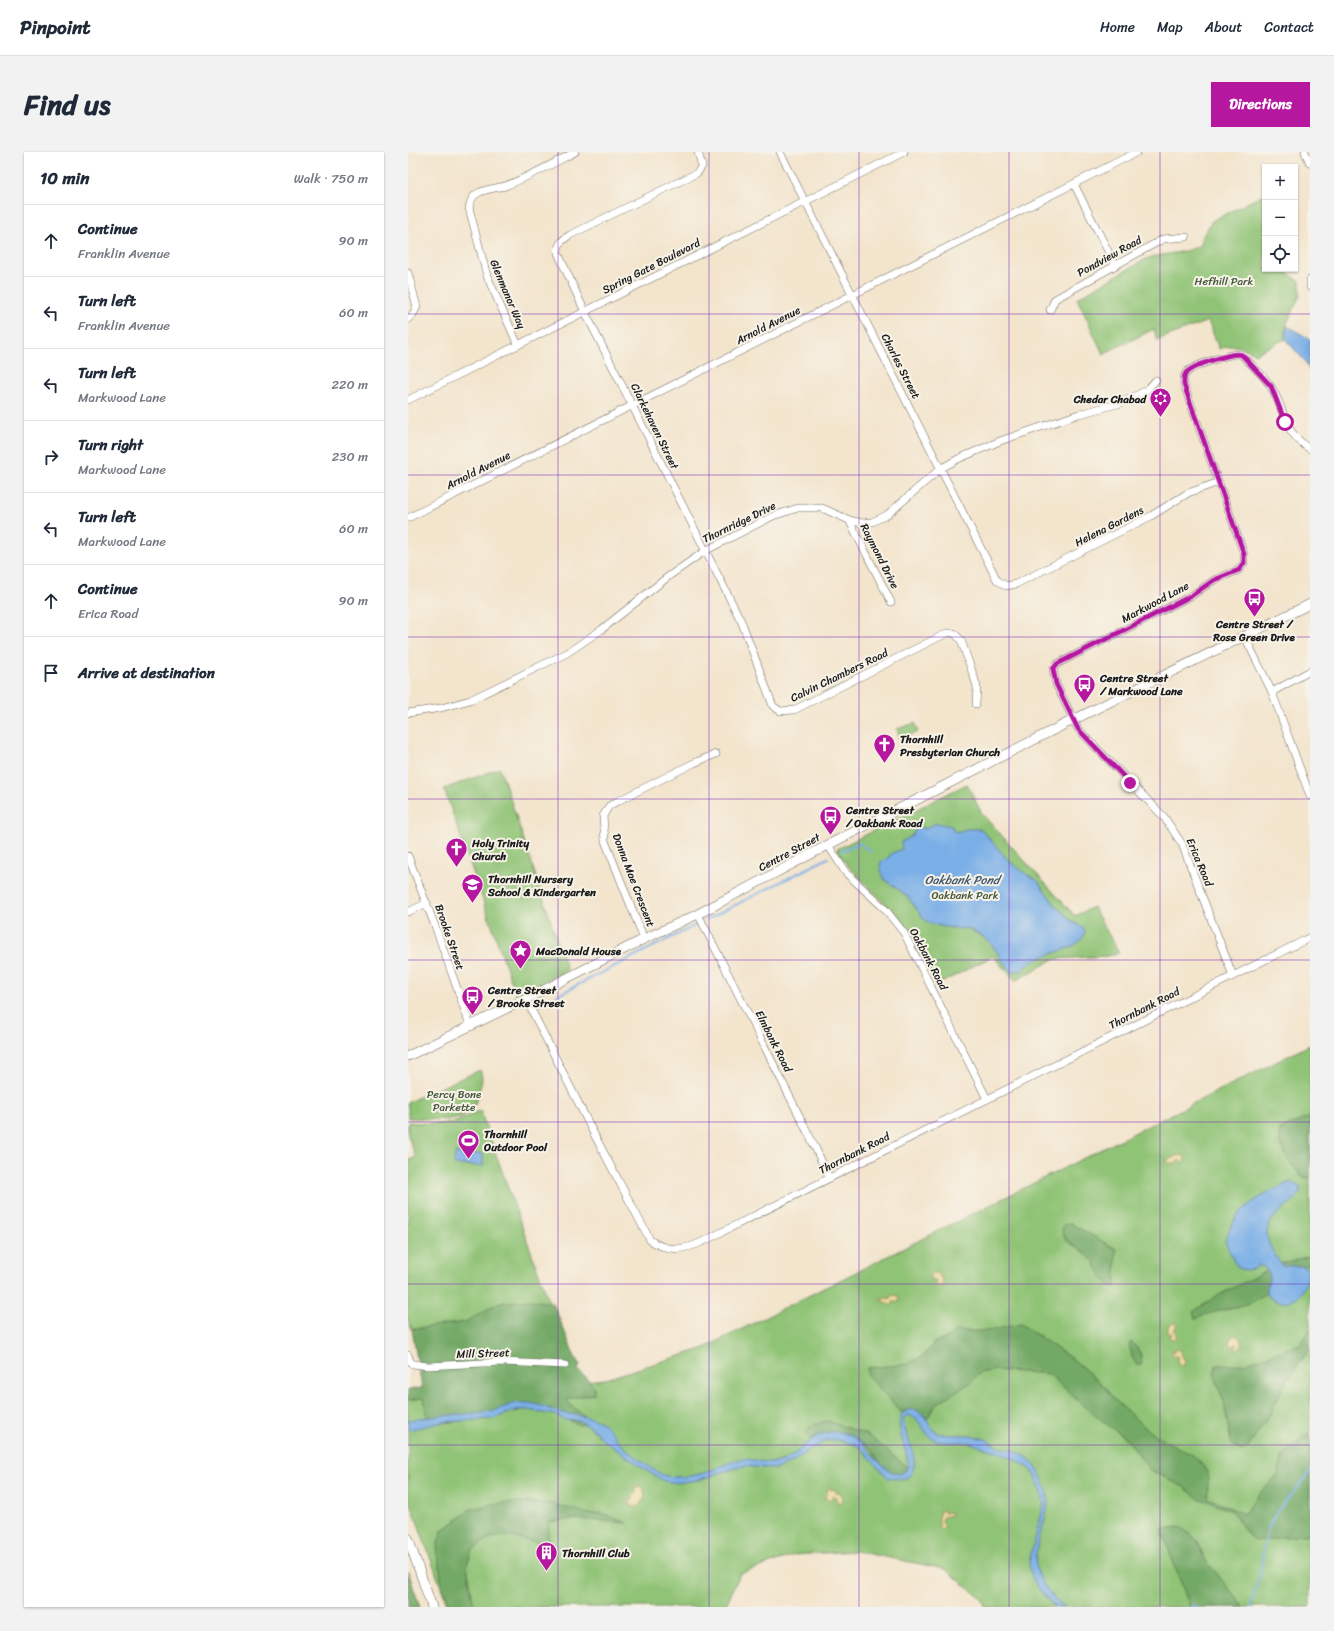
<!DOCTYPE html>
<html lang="en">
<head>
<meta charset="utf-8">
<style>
  body { margin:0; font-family:Sriracha,sans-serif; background:#f2f2f3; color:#1f2937 }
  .controls { position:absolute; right:12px; top:12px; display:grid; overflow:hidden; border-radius:0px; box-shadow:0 1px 3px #0004 }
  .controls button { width:36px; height:36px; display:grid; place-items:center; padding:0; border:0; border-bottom:1px solid #e0e1e3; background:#fff; color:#1f2937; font:20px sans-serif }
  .stop { position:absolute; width:12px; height:12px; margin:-9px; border:3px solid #b5179e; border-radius:50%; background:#fff }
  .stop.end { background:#b5179e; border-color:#fff; box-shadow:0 1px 4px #0008 }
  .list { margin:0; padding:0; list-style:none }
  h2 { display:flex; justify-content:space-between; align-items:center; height:52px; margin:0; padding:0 16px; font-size:17px }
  h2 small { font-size:13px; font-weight:400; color:#747a83 }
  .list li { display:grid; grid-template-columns:26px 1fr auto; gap:12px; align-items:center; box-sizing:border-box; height:72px; padding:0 16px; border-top:1px solid #e0e1e3 }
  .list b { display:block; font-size:15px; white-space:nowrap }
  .list p { margin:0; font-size:13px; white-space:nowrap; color:#747a83 }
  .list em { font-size:13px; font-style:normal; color:#747a83 }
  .icon { flex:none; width:22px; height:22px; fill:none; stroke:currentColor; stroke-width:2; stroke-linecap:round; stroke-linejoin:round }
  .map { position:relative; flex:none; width:902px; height:1455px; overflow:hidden; border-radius:0px }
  header { display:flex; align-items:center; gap:24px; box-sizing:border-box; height:56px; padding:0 20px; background:#fff; border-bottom:1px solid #e0e1e3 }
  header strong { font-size:19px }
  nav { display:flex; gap:22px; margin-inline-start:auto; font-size:14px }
  .intro { display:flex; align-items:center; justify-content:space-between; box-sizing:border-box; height:96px; padding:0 24px }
  h1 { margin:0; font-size:28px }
  .button { padding:10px 18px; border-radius:0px; background:#b5179e; color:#fff; font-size:14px; font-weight:700 }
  main { display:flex; gap:24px; padding:0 24px }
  aside { flex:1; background:#fff; border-radius:0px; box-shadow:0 1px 3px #0004 }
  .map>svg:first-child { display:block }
  .green { fill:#8fc375; stroke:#567048 }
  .forest { fill:#73a966; stroke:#486241 }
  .sand { fill:#eeda9e; stroke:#857b5d }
  .water { fill:#79aee7; stroke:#4a6582 }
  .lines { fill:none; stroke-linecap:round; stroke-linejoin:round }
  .stream { stroke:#79aee7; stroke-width:2 }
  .minor-casing { stroke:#67625a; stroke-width:8 }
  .major-casing { stroke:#67625a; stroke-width:10 }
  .minor { stroke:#fff; stroke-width:7 }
  .major { stroke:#fff; stroke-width:9 }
  .route { stroke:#b5179e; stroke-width:5 }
  .grid { fill:none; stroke:#7b2cbf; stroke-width:1; stroke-opacity:0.55 }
  .labels { text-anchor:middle; stroke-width:4; stroke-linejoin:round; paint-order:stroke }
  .street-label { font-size:11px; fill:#1c1c1c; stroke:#f7f3e8 }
  .park-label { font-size:11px; fill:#44563b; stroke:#f7f3e8 }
  .poi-label { font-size:11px; font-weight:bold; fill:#1c1c1c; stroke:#f7f3e8; text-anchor:start }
  .water-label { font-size:12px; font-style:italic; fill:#41566d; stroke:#f7f3e8 }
</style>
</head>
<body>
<header>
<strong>Pinpoint</strong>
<nav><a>Home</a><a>Map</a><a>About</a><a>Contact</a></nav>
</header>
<div class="intro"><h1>Find us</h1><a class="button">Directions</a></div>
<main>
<aside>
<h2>10 min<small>Walk · 750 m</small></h2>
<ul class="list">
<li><svg class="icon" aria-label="ahead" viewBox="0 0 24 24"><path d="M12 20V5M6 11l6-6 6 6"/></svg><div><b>Continue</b><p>Franklin Avenue</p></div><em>90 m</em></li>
<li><svg class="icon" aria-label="left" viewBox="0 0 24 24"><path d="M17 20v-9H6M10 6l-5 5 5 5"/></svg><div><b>Turn left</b><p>Franklin Avenue</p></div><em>60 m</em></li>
<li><svg class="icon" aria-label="left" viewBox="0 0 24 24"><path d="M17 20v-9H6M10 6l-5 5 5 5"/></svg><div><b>Turn left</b><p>Markwood Lane</p></div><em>220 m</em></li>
<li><svg class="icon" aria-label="right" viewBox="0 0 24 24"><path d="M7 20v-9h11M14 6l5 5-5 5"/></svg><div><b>Turn right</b><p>Markwood Lane</p></div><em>230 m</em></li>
<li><svg class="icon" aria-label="left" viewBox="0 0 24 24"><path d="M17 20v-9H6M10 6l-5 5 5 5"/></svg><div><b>Turn left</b><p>Markwood Lane</p></div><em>60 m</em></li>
<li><svg class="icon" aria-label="ahead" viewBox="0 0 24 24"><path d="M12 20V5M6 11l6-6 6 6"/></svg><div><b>Continue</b><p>Erica Road</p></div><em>90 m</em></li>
<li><svg class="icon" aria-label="arrive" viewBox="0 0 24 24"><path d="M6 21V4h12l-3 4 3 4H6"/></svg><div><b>Arrive at destination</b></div></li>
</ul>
</aside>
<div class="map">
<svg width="902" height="1455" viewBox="0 0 902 1455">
  <rect width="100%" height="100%" fill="#f7f3e8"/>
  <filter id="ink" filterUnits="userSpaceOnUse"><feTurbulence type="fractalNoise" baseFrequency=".025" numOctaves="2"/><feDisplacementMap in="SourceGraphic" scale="8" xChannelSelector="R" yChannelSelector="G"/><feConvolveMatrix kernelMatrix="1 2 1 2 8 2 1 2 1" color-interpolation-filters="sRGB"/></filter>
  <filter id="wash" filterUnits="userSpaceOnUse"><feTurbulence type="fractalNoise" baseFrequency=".012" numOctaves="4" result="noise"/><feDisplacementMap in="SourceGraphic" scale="16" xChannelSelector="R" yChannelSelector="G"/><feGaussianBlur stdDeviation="0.9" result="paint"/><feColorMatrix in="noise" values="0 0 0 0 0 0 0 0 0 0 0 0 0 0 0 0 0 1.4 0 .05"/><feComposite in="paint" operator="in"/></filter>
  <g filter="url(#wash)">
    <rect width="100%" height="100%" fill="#f3e4cc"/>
    <g class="green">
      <path d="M857,42V117H872L892,129V143L879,171L877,187L847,202C833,194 827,191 811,197L800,169L749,188L746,177L695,202L669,146L738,107C756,100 777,103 794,92L793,87L804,69Z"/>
      <path d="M507,571L510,580L492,586L489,577Z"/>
      <path d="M92,616L159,818L108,843L36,637Z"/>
      <path d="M559,632L574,662L667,764L685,755L711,801L700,804L646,807L607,829L585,804L529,833L494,769L439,713L429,697Z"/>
      <path d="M902,893V1455H577L574,1447L537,1417L447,1399L386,1403L332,1422L317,1455H40L0,1344V1247L197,1227L294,1197Z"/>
      <path d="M72,918C76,927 73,933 70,942C69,947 67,953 64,957C50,973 19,966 0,966V950Z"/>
      <path d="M72,958L147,1166L4,1177L0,1168V1009L8,1005L0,984V970L27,972L48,970Z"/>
    </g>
    <g class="forest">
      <path d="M902,965V1026H895L882,1011L872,991V977Z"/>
      <path d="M662,1071L708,1097V1135L701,1133L693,1124L686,1110L676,1100L659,1089L654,1079L655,1073Z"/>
      <path d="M902,1104V1111L843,1151L792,1164L788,1168L785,1160L807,1145L872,1112Z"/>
      <path d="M122,1148L145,1151L167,1205L172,1212L170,1218L186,1234V1242L159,1247L163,1254L185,1270L172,1273L160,1268L143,1257H121L45,1270L20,1271L16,1246L0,1248V1238L14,1236L4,1177L57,1170L90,1151Z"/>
      <path d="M613,1172L667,1209L696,1234L707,1248L742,1280L786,1304L800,1319V1346L836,1362L856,1336L870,1323L875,1303L902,1280V1382L848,1389L841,1384L824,1359L790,1346L776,1335L742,1318L720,1288L679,1257L641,1222L587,1218L572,1221L562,1231L533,1249L528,1253L519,1267L516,1263L497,1259L494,1261L460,1224L459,1216L500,1212L516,1203L527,1190L539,1186L546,1179H578Z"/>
      <path d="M902,1177V1197L878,1229L863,1260L840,1295L833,1299L823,1291L816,1251L806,1221L808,1213L836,1212L892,1192Z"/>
      <path d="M723,1190C730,1196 736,1204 733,1213H729L724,1205L721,1192Z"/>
      <path d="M420,1269L457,1282L465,1287L499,1315L498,1318L491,1322C470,1318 470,1300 456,1292C446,1287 425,1284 413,1281L402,1288L397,1281L404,1273Z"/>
      <path d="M112,1350L146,1352L181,1362L194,1361L219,1371L165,1367L141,1370L140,1393L99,1384L82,1386L64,1398L59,1413L66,1455H42L34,1433L29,1395L34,1378L51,1367L60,1358L85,1352Z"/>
      <path d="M773,1375L790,1389L796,1406L836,1455H782L753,1377Z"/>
      <path d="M0,1419L12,1455H0Z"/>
    </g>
    <g class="sand">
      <path d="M771,1003L776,1004L777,1007L776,1010L774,1011L771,1008L767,1012L759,1011V1008Z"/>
      <path d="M525,1121H529L534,1127L535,1131L532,1135L528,1134V1129L526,1127H522L521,1125Z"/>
      <path d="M488,1143L491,1145V1149L488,1151L486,1149L484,1154L472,1147L476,1145L481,1147L483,1144Z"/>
      <path d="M768,1170V1177H766L769,1186L762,1187L761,1185L764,1181L760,1182V1174Z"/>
      <path d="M827,1183C832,1185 834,1190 834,1194L829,1198H827L829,1192H827L825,1195L821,1192L822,1187Z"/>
      <path d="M770,1197L777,1209L775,1215L770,1211L769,1204H765L764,1202L766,1198Z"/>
      <path d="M232,1333L236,1337L237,1345L230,1355L226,1353L225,1355L223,1354L224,1351H220L219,1350L226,1347L224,1345L228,1341L227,1337Z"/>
      <path d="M422,1336L423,1338L428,1337V1341H432L435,1348L434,1350L431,1351L427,1344L423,1345L425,1347L422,1349L417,1346L420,1337Z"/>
      <path d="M535,1358L536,1361L542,1360L543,1363L535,1365L534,1370L537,1374L533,1377L531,1375V1360Z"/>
    </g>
    <g class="water">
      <path d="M879,174L902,187V219L897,209L877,187Z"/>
      <path d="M528,671L544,674L545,678L549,680L558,677H573L600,708L618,722L629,728L648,754L664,769L675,776L677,780C673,802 626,799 614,819H606L604,821C601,816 596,813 594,808C582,789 580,787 559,776L555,777L536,775L521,771L515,766L499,744L476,727L472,715L473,710L480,706L484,701L494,697L493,690L505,683L506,679L512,675L517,677Z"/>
      <path d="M47,1001L75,1002V1014L46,1013Z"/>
      <path d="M883,1030L892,1035V1042C874,1061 846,1070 866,1101C869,1105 871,1110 874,1114H895L899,1117C902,1126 895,1139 889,1145C881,1152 863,1152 859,1141C858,1135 861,1128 862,1123L856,1115L850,1113L847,1117L838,1118L832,1117L826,1110L817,1089C820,1081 823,1073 828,1066C835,1053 869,1035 883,1030Z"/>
      <path d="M107,1251C113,1251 120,1250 126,1252C134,1253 143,1258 151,1260C167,1264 189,1263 200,1276C205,1281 208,1287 213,1292C220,1299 249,1322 258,1324C275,1327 294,1323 311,1315C320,1311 326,1308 336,1307C351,1307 364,1315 378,1307C398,1297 405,1278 430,1280C459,1282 466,1317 491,1322L498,1318C499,1315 500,1313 500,1310C499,1299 483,1264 498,1259C502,1257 506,1257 510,1259C520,1264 521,1276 530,1281C537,1284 548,1282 557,1283C563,1284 571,1285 577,1287C582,1289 586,1293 590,1295C600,1297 607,1297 616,1303C624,1309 629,1315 633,1324C650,1353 631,1373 628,1402C625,1424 641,1443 657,1455H647C634,1442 622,1430 621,1410L636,1352L632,1335L624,1318L606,1307L582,1297C576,1298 569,1292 562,1291C549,1288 532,1294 522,1285C514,1277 513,1267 500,1263L495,1267C497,1286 515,1309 501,1325L494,1327L480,1326L453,1296L445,1292L428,1288L418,1289L398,1300L385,1310L368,1317L334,1314L290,1328L269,1331L256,1329L236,1317L195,1288L187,1279L172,1269L156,1268L147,1263L120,1258H109L85,1267L36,1270L0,1278V1268C28,1263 56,1263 84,1259C92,1258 99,1253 107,1251Z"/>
    </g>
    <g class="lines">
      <g class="stream">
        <path d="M434,699L450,691L463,699"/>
        <path d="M298,768L420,706"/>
        <path d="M128,854L288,773"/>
        <path d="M784,1455L785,1453L788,1455"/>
        <path d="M843,1455C844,1444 850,1434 852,1422C856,1399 855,1381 869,1360C879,1346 893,1334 902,1319"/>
      </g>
    </g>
  </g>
  <g filter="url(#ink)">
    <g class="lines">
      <defs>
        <g id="minor">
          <path d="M290,0L294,14L289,21L162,83C154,88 150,91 150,101L177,160L334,471L365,554L372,559L386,558L539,481H546L553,488L566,525L569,535L568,552"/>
          <path d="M372,0L589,428L598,434L608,432L743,364L780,341L811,330"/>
          <path d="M897,0L902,11"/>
          <path d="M666,32L707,113"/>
          <path d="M0,121L9,155L5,162L0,167"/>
          <path d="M902,128V135"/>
          <path d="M642,158L647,147L755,87L778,85"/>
          <path d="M110,193L79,124L61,56C62,50 64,44 70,41C78,37 89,36 97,34C121,25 144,12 167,0"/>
          <path d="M0,248L496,0"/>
          <path d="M0,366L729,0"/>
          <path d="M441,368L483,450"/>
          <path d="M837,485L864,540L902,644"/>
          <path d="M864,540L902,519"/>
          <path d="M0,561L33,556L62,548L159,501L193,478L261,424L297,399L365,364L390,356H414L441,368L454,371L464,370L479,363L532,317L550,307L592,289L671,262L713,251L739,238L748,228"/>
          <path d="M420,693L438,721L477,757L496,781L579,947"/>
          <path d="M0,704L27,774L62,873"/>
          <path d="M0,760L19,751"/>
          <path d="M290,762L408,997L421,1026"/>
          <path d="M236,787L197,689L195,664L201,654L208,650L286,611L308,602"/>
          <path d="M825,824L774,692L756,665L670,577L648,532L645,517L649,512L783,444L806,428L831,418L836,411V402L776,233C776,229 775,225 778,221C784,214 826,199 834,203C844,214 856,223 863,235C879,260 873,278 902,297"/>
          <path d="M118,847L187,984L242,1088C260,1101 278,1098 296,1089L901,786"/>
          <path d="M0,1203L2,1209L5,1212L20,1214L93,1210L157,1213"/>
        </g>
        <g id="major">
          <path d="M0,904L118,847L236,787L290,762L420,693L665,568L902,452"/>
          <path d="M0,1386L24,1455"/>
        </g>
      </defs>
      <use href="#minor" class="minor-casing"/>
      <use href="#major" class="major-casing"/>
      <use href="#minor" class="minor"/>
      <use href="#major" class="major"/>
    </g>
  </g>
  <g class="lines" filter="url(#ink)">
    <path class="route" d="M722,631L670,577L648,532L645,517L649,512L783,444L806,428L831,418L836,411V402L776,233C776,229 775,225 778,221C784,214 826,199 834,203L863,234L877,270"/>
  </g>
  <path class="grid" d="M150,0V1455M301,0V1455M451,0V1455M601,0V1455M752,0V1455M0,162H902M0,323H902M0,485H902M0,647H902M0,808H902M0,970H902M0,1132H902M0,1293H902"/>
  <defs>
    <symbol id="synagogue-pin" viewBox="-11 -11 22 30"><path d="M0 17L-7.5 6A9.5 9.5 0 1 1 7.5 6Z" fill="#b5179e" stroke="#f7f3e8"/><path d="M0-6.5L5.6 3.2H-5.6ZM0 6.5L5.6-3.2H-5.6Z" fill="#fff"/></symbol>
    <symbol id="bus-pin" viewBox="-11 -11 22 30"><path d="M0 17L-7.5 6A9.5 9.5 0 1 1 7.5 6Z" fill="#b5179e" stroke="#f7f3e8"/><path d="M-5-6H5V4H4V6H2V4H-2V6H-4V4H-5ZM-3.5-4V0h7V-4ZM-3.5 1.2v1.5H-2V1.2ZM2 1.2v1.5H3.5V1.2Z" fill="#fff"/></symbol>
    <symbol id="church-pin" viewBox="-11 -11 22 30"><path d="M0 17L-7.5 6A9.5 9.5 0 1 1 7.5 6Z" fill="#b5179e" stroke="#f7f3e8"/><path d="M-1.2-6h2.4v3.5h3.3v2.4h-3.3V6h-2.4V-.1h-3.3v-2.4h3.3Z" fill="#fff"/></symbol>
    <symbol id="school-pin" viewBox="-11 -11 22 30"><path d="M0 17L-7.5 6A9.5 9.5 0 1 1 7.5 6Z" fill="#b5179e" stroke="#f7f3e8"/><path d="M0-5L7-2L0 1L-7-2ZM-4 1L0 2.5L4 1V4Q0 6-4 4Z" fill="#fff"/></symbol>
    <symbol id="sight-pin" viewBox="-11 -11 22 30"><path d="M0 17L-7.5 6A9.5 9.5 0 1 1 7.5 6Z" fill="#b5179e" stroke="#f7f3e8"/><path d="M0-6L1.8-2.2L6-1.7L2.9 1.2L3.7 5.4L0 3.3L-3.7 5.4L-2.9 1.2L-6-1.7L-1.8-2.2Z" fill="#fff"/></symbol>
    <symbol id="stadium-pin" viewBox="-11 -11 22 30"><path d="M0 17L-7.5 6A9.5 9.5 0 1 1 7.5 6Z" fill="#b5179e" stroke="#f7f3e8"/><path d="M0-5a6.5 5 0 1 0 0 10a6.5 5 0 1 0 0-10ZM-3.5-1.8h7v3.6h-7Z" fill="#fff"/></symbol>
    <symbol id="building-pin" viewBox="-11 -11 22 30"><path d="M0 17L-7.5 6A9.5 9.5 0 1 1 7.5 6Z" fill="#b5179e" stroke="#f7f3e8"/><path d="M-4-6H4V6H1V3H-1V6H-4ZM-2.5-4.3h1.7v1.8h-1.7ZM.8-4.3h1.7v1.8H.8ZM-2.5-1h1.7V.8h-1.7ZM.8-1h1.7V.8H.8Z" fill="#fff"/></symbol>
  </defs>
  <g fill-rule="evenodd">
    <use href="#synagogue-pin" x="740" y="234" width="25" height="34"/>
    <use href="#bus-pin" x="834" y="434" width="25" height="34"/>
    <use href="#bus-pin" x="664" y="520" width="25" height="34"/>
    <use href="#church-pin" x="464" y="580" width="25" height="34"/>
    <use href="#bus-pin" x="410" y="652" width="25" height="34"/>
    <use href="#church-pin" x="36" y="684" width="25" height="34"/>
    <use href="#school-pin" x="52" y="720" width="25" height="34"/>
    <use href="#sight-pin" x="100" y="786" width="25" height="34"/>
    <use href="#bus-pin" x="52" y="832" width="25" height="34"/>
    <use href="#stadium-pin" x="48" y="976" width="25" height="34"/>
    <use href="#building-pin" x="126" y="1388" width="25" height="34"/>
  </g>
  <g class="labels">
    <g class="street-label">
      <text transform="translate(701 104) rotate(-29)" y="4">Pondview Road</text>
      <text transform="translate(243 114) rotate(-27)" y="4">Spring Gate Boulevard</text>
      <text transform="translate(100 142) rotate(67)" y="4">Glenmanor Way</text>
      <text transform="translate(360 173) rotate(-27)" y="4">Arnold Avenue</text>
      <text transform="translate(493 214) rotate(63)" y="4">Charles Street</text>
      <text transform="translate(247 274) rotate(64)" y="4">Clarkehaven Street</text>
      <text transform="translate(70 318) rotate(-27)" y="4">Arnold Avenue</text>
      <text transform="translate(331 370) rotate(-26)" y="4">Thornridge Drive</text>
      <text transform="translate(701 374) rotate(-27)" y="4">Helena Gardens</text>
      <text transform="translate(472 404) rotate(63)" y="4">Raymond Drive</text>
      <text transform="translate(747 450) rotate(-28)" y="4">Markwood Lane</text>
      <text transform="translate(431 523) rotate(-26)" y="4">Calvin Chambers Road</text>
      <text transform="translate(381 700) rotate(-28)" y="4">Centre Street</text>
      <text transform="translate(792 710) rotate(67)" y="4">Erica Road</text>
      <text transform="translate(226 728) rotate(69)" y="4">Donna Mae Crescent</text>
      <text transform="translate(42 785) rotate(71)" y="4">Brooke Street</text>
      <text transform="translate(521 807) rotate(62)" y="4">Oakbank Road</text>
      <text transform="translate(736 856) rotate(-27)" y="4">Thornbank Road</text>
      <text transform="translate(366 889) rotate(63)" y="4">Elmbank Road</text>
      <text transform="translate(446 1001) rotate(-27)" y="4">Thornbank Road</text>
      <text transform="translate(75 1201) rotate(-2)" y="4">Mill Street</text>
    </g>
    <g class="park-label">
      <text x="816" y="133">Hefhill Park</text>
      <text x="557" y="747">Oakbank Park</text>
      <text x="46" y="946">Percy Bone<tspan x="46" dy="13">Parkette</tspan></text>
    </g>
    <g class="poi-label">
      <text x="738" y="251" text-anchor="end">Chedar Chabad</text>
      <text x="846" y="476" text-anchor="middle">Centre Street /<tspan x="846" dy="13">Rose Green Drive</tspan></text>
      <text x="692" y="530">Centre Street<tspan x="692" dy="13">/ Markwood Lane</tspan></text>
      <text x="492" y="591">Thornhill<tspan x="492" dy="13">Presbyterian Church</tspan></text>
      <text x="438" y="662">Centre Street<tspan x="438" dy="13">/ Oakbank Road</tspan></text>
      <text x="64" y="695">Holy Trinity<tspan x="64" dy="13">Church</tspan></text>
      <text x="80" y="731">Thornhill Nursery<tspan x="80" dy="13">School &amp; Kindergarten</tspan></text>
      <text x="128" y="803">MacDonald House</text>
      <text x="80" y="842">Centre Street<tspan x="80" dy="13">/ Brooke Street</tspan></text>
      <text x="76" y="986">Thornhill<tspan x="76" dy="13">Outdoor Pool</tspan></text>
      <text x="154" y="1405">Thornhill Club</text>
    </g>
    <g class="water-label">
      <text x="554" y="732">Oakbank Pond</text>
    </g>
  </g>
</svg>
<div class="controls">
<button>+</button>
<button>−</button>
<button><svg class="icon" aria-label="locate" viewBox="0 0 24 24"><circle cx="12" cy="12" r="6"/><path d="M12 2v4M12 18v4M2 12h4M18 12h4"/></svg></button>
</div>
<div class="stop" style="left:877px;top:270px"></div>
<div class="stop end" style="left:722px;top:631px"></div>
</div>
</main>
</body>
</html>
